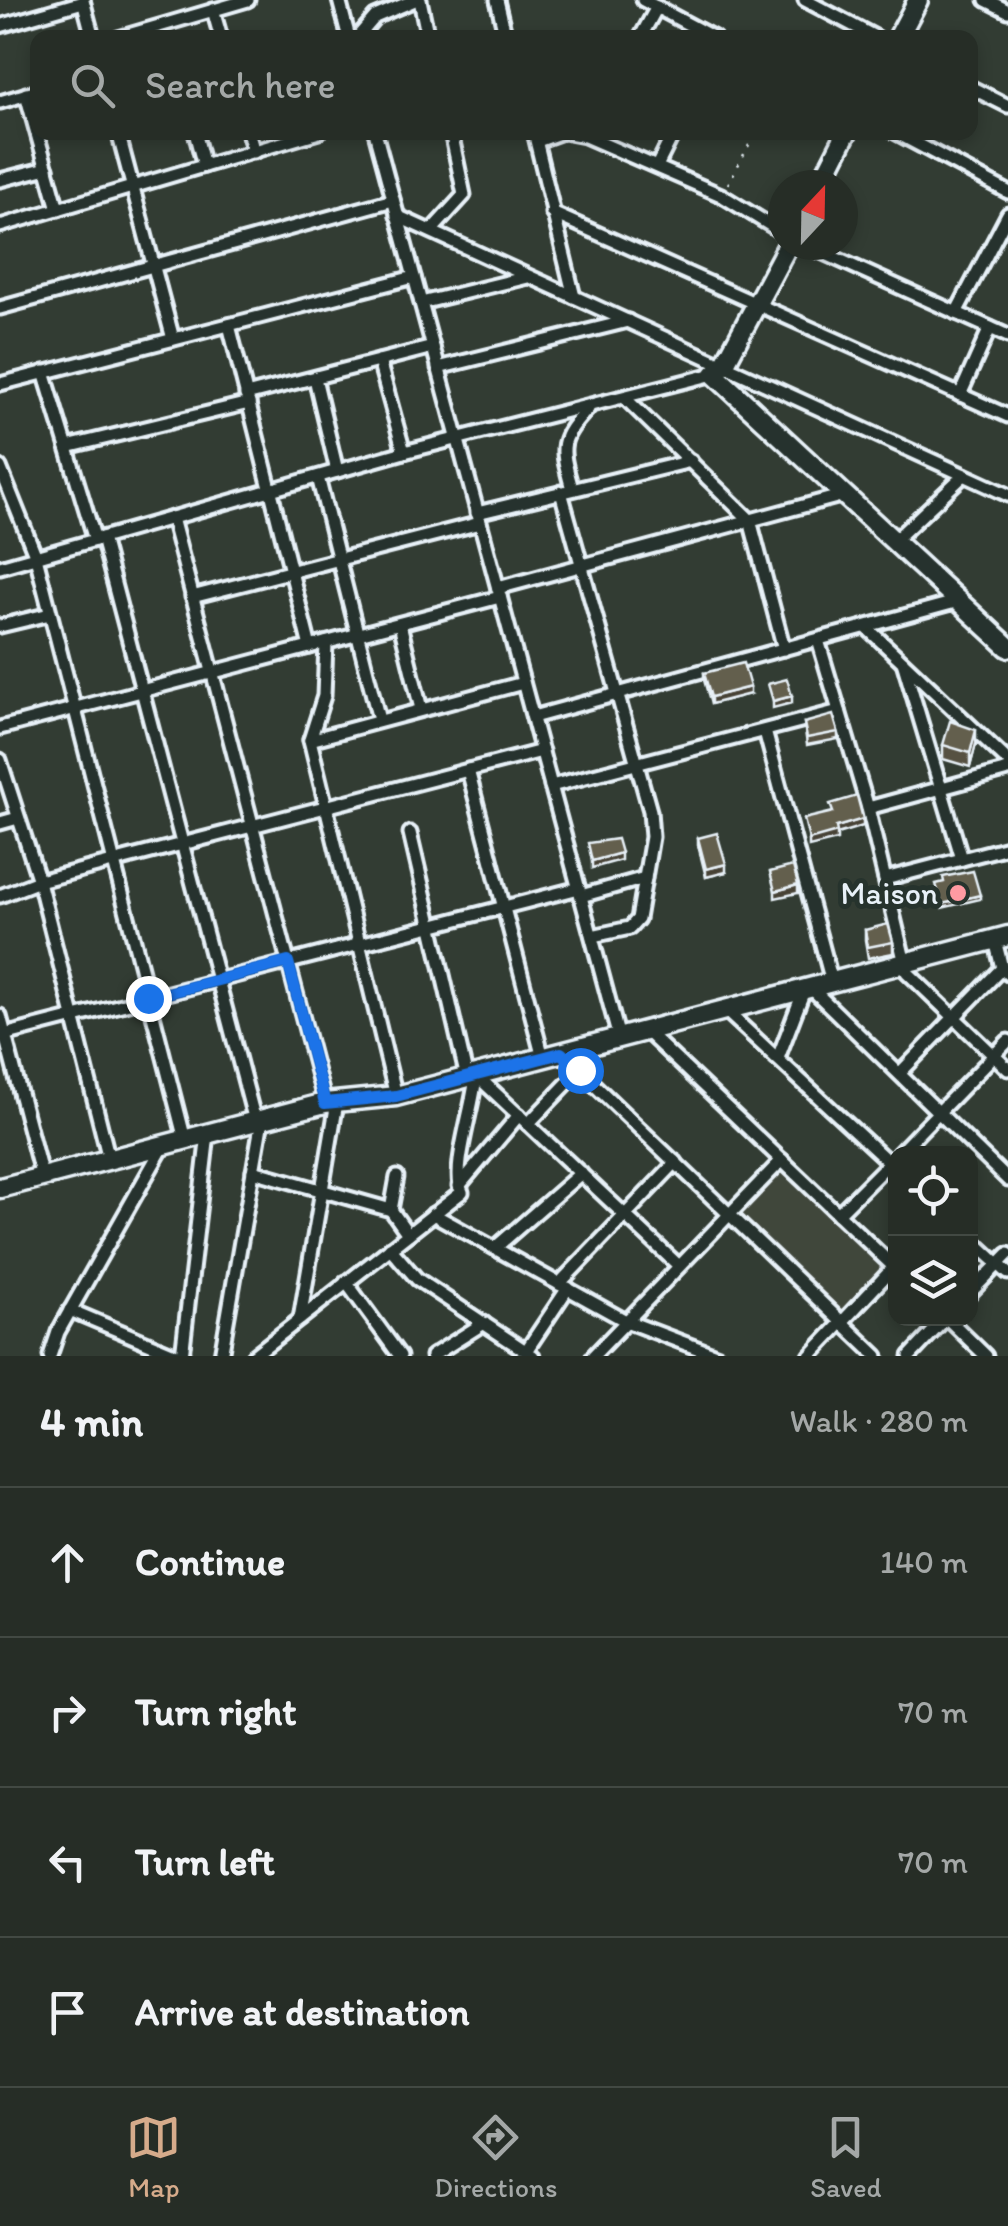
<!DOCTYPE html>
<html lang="en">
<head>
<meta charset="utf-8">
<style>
  body { margin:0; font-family:Itim,sans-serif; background:#323932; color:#f1f3f6 }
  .controls { position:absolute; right:30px; bottom:30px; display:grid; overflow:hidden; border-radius:20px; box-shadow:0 5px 15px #0003 }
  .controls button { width:90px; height:90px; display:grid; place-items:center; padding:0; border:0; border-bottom:2px solid #424943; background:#262d26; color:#f1f3f6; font:50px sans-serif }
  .compass { position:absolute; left:768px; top:170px; width:90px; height:90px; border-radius:50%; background:#262d26; box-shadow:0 5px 15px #0003; rotate:22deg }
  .stop { position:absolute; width:30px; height:30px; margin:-22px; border:8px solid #1a73e8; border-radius:50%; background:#fff }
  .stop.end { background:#1a73e8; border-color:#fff; box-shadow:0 2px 10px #0008 }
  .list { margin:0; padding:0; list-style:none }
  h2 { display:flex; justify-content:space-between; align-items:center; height:130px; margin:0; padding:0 40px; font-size:42px }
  h2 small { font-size:32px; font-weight:400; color:#a4a8a7 }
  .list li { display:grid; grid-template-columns:65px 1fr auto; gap:30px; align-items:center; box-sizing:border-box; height:150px; padding:0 40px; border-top:2px solid #424943 }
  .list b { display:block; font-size:38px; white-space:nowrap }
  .list em { font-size:32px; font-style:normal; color:#a4a8a7 }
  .icon { flex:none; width:55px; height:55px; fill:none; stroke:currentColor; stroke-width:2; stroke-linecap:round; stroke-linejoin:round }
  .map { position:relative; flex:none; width:1008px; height:1356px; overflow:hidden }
  .search { position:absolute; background:#262d26; box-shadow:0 5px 15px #0003; left:30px; right:30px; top:30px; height:110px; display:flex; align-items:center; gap:25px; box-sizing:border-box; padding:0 35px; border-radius:20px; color:#a4a8a7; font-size:38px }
  .sheet { height:730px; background:#262d26 }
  nav { display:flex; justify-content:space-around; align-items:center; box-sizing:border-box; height:140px; border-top:2px solid #424943; background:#262d26; font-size:28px; color:#a4a8a7 }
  nav a { display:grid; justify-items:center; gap:5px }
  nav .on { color:#d6ab8b }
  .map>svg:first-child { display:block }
  .built { fill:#41463b }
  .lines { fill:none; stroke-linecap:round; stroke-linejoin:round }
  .street-casing { stroke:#e8f1f8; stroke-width:19 }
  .secondary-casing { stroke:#e8f1f8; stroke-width:25 }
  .path { stroke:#e8f1f8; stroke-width:2.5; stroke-dasharray:2.5 8; stroke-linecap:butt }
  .street { stroke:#26332d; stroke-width:11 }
  .secondary { stroke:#26332d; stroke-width:18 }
  .wall { fill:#565142; stroke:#e8f1f8; stroke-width:2.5 }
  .shaded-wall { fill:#464236; stroke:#e8f1f8; stroke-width:2.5 }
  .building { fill:#645e4d; stroke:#e8f1f8; stroke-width:2.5 }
  .route { stroke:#1a73e8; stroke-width:12 }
  .poi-dot { fill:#ff9aa2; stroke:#26332d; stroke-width:4 }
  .labels { text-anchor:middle; stroke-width:10; stroke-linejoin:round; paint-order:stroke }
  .poi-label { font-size:32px; fill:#e8f1f8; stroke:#26332d; text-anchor:end }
</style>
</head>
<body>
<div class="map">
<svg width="1008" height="1356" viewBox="0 0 1008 1356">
  <rect width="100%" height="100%" fill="#323c33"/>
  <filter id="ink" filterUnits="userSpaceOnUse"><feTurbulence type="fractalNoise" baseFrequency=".01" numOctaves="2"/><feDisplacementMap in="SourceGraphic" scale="20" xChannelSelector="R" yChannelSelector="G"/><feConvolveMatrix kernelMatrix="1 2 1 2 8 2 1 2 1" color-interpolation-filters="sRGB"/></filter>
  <g filter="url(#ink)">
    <path class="built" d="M782,1171L883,1267L842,1310L741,1214Z"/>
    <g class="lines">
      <defs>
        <g id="street">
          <path d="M83,0L93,38"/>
          <path d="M339,0L349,38"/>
          <path d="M420,0L428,38"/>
          <path d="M497,0L506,38"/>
          <path d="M643,0L714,38"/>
          <path d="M805,0L877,38"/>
          <path d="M986,0L1008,11"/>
          <path d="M213,10L221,38"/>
          <path d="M0,26L83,2"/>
          <path d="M118,38L248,0"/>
          <path d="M357,38L375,17L415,0"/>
          <path d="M640,38L657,7"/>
          <path d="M970,87L1008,106"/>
          <path d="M26,94L58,209"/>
          <path d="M0,102L38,91"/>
          <path d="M118,132L173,339"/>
          <path d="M195,132L204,166"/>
          <path d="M248,132L254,152"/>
          <path d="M375,132L619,1038"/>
          <path d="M534,132L574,297"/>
          <path d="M564,132L585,136L721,195L783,233"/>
          <path d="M895,132L1008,192"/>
          <path d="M537,141L562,132"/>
          <path d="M657,166L674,132"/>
          <path d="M0,180L47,168"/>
          <path d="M552,213L1008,416"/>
          <path d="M397,216L1008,495"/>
          <path d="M0,226L319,132"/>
          <path d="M431,231L464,195L451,132"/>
          <path d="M806,245L1008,336"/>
          <path d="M421,303L528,277"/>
          <path d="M0,308L393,200"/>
          <path d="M956,313L1008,214"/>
          <path d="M229,325L310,647"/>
          <path d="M379,361L404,452"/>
          <path d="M438,368L628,321"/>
          <path d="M44,372L95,540"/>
          <path d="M315,378L337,471"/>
          <path d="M0,384L414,277"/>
          <path d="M246,395L433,347"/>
          <path d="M960,395L990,328"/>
          <path d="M626,399L750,520L784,649"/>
          <path d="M67,447L249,403"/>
          <path d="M0,467L36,557L185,1140"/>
          <path d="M318,477L379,720"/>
          <path d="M572,489C561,448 557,441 588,409"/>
          <path d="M561,492L650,811L652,837L638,919L630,928L592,936"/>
          <path d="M477,513L691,461"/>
          <path d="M172,518L325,1103"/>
          <path d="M102,538L255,1121"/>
          <path d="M894,541L964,475"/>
          <path d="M0,567L404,452L714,374"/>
          <path d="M498,588L844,495"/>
          <path d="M192,597L480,523"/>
          <path d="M400,624L421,709"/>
          <path d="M0,626L50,614"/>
          <path d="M866,627L1008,761"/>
          <path d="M818,640L868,808L907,972L1008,1069"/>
          <path d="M326,643L324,696L310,740L396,1096"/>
          <path d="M903,662L962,859"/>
          <path d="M533,717L959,601"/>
          <path d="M0,728L500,597"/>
          <path d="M765,731L832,982"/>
          <path d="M310,740L523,683"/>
          <path d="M0,760L39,881L109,1159"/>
          <path d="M468,770L543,1058"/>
          <path d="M551,786L839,711"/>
          <path d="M868,808L1008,770"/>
          <path d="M0,823L18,818"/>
          <path d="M410,833L467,1078"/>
          <path d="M885,879L1008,847"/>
          <path d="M0,896L39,881L542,751"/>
          <path d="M581,896L645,878"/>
          <path d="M995,940L1002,968L1008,974"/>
          <path d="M811,988L1008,1180"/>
          <path d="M725,1010L896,1169"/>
          <path d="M0,1016L42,1177"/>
          <path d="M646,1031L896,1269"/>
          <path d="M0,1036L579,888"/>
          <path d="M561,1053L877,1356"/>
          <path d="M778,1058L804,990"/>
          <path d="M900,1073L1002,968"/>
          <path d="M476,1075L679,1266"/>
          <path d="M528,1124L580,1070"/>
          <path d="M898,1154L1008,1041"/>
          <path d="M253,1171L391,1210L408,1234"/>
          <path d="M459,1186L519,1115"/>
          <path d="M391,1210L397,1177"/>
          <path d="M433,1214L626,1321L718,1356"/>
          <path d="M838,1214L893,1159"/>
          <path d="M970,1238L1008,1273"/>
          <path d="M390,1248L417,1279L533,1356"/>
          <path d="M495,1248L581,1173"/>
          <path d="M346,1282L400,1356"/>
          <path d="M559,1284L676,1162"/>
          <path d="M970,1293L1008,1254"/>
          <path d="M70,1310L179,1356"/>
          <path d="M947,1318L986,1356"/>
          <path d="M300,1319L337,1102"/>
          <path d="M526,1351L568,1288"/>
          <path d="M50,1356L58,1332L164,1145"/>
          <path d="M182,1356L208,1134"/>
          <path d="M221,1356L262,1120"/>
          <path d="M253,1356L462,1192C451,1169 474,1106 476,1075"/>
          <path d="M432,1356L484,1323"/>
          <path d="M593,1356L782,1160"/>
          <path d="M810,1356L894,1267"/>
          <path d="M910,1356L946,1318"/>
        </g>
        <g id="secondary">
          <path d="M898,38L918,0"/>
          <path d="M820,185L847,132"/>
          <path d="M788,245L724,365L714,374L1008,647"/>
          <path d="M0,1188L325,1103L396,1096L1008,936"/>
        </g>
      </defs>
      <use href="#street" class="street-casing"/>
      <use href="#secondary" class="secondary-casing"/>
      <path class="path" d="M728,184L756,132"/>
      <use href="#street" class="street"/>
      <use href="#secondary" class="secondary"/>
    </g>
    <g class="wall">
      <path d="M704,673L750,694L711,704L704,680Z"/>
      <path d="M804,723L838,732V739L807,745Z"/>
      <path d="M976,744L970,767L943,759V745Z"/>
      <path d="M698,838L726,872L706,877L698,845Z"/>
      <path d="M865,930L893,942V953L868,958L865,940Z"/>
    </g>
    <g class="shaded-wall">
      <path d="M750,687V694L711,704V697Z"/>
      <path d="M792,696V703L773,708V701Z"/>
      <path d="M976,730V744L970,767V753Z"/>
      <path d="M863,819V826L837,834V840L809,847V840L836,827Z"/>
      <path d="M621,853V860L592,868V861Z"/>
      <path d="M726,864V872L706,877V869Z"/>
      <path d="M798,885V893L775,898V891Z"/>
      <path d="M980,895V899L942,908V904Z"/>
    </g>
    <g class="building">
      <path d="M743,663L750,687L711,697L704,673Z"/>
      <path d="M787,679L792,696L773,701L768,684Z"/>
      <path d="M833,715L838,732L807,738L804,723Z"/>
      <path d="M950,721L976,730L970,753L943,745Z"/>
      <path d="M857,796L863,819L836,827L837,832L809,840L804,819L833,812L830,804Z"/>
      <path d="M717,833L726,864L706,869L698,838Z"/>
      <path d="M617,839L621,853L592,861L588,843Z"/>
      <path d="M793,866L798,885L775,891L770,872Z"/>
      <path d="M973,871L980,895L942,904L936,884L944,882L943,877Z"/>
      <path d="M888,924L893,942L868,947L865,930Z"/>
    </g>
  </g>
  <g class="lines" filter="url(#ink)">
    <path class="route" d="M148,998L288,962L325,1103L396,1096L561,1053L580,1070"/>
  </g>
  <circle class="poi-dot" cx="958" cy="893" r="10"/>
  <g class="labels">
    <g class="poi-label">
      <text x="938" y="904">Maison</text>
    </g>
  </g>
</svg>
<div class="controls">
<button><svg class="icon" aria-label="locate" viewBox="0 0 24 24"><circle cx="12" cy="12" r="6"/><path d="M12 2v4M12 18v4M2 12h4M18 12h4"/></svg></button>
<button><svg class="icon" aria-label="layers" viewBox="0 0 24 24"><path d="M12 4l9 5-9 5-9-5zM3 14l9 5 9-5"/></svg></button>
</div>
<svg class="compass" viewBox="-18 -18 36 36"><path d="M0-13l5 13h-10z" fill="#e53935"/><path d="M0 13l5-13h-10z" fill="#a4a8a7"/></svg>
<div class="stop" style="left:580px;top:1070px"></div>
<div class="stop end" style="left:148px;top:998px"></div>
<div class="search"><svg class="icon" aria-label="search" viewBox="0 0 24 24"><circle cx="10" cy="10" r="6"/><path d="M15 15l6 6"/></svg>Search here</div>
</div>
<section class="sheet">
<h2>4 min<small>Walk · 280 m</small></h2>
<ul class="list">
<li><svg class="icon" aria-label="ahead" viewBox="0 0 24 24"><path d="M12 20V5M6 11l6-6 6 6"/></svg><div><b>Continue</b></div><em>140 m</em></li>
<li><svg class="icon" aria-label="right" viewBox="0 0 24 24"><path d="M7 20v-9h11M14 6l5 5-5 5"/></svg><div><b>Turn right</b></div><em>70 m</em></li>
<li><svg class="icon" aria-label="left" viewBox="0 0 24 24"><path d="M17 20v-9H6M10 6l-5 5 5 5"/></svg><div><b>Turn left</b></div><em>70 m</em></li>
<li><svg class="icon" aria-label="arrive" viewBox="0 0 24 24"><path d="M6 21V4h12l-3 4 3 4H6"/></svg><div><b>Arrive at destination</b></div></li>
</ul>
</section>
<nav>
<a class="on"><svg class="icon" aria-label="map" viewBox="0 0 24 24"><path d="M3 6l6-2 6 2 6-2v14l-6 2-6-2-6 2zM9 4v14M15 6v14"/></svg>Map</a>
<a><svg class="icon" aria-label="directions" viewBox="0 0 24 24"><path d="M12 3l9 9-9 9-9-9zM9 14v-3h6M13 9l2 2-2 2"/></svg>Directions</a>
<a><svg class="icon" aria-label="saved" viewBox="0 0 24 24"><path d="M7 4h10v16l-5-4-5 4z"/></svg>Saved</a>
</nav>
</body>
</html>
